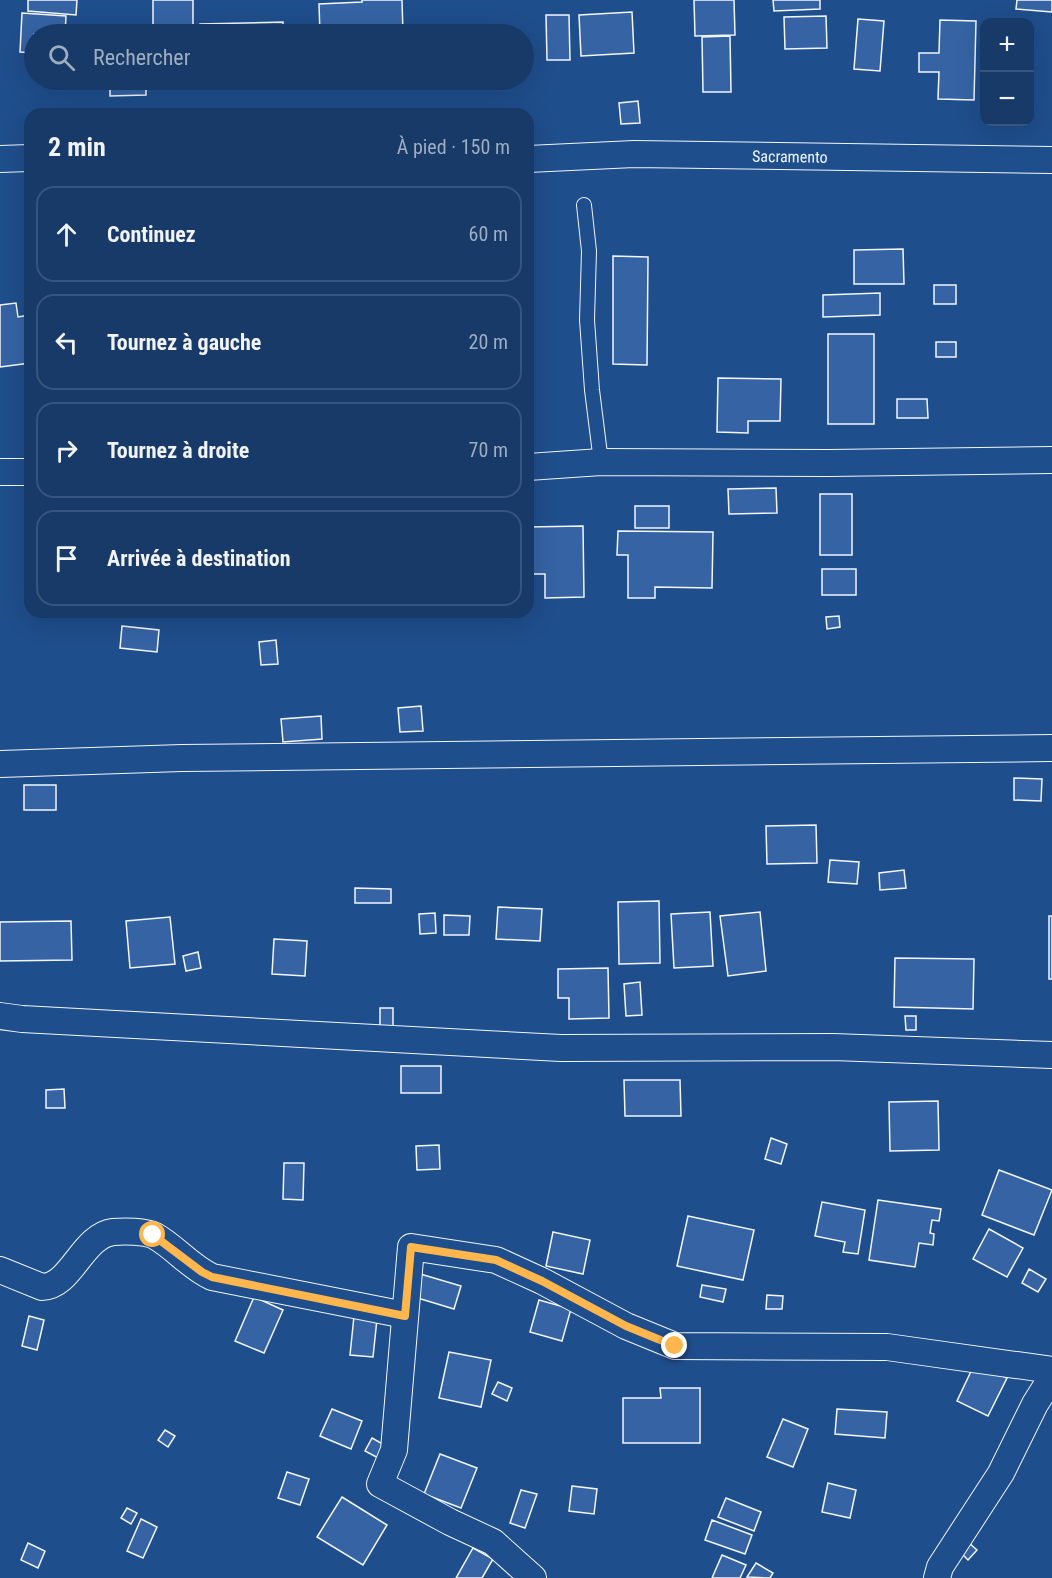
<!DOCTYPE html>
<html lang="fr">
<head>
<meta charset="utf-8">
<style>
  body { margin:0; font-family:"Roboto Condensed",sans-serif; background:#20416f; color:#f1f3f6 }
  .controls { position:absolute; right:18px; top:18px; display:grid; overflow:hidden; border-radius:12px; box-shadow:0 6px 24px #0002 }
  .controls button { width:54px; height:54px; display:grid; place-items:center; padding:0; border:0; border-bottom:2px solid #36547d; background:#173a69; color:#f1f3f6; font:30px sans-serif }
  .stop { position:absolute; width:18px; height:18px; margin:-14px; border:4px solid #ffb74d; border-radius:50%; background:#fff }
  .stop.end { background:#ffb74d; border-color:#fff; box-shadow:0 2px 6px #0008 }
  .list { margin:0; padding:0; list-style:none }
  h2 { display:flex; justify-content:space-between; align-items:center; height:78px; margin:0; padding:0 24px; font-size:26px }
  h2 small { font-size:20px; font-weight:400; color:#9eadc0 }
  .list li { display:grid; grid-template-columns:39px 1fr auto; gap:18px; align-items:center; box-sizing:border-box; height:96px; margin:0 12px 12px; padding:0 12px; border:2px solid #36547d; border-radius:18px }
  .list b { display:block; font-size:22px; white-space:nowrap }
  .list em { font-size:20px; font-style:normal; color:#9eadc0 }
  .icon { flex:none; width:33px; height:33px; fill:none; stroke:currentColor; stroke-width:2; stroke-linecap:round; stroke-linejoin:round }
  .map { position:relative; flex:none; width:1052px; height:1578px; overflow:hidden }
  .search { position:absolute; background:#173a69; box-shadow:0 6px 24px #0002; left:24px; top:24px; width:510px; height:66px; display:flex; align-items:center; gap:15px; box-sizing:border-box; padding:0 21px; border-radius:33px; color:#9eadc0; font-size:22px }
  .panel { position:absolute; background:#173a69; box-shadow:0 6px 24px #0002; left:24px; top:108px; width:510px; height:510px; border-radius:18px }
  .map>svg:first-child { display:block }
  .building { fill:#3563a3; stroke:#f2f6ff; stroke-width:1.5 }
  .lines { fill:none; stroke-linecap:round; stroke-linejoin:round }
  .lane-casing { stroke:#f2f6ff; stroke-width:16 }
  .street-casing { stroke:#f2f6ff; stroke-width:28 }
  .lane { stroke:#1f4e8c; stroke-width:14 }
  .street { stroke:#1f4e8c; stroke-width:26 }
  .route { stroke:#ffb74d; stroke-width:8 }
  .labels { text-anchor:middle; stroke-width:4.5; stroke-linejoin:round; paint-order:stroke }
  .street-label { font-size:16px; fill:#f2f6ff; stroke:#1f4e8c }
</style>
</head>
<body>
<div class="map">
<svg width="1052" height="1578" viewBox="0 0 1052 1578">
  <rect width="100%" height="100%" fill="#1f4e8c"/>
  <g class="building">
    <path d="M28,0H77L76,15L28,11Z"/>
    <rect x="153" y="0" width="40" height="26"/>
    <path d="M362,0H402L403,34H320L319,4L362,2Z"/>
    <path d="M694,0H734L735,35L695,36Z"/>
    <path d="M773,0H820V9L774,11Z"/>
    <path d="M1017,0H1052V12L1016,9Z"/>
    <path d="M632,12L634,53L581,56L579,15Z"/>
    <path d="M22,13L66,16L65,34H34V53L20,52Z"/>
    <path d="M546,15H569L570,60H547Z"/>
    <path d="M826,16L827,48L785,49L784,17Z"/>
    <path d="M858,19L884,21L880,71L854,69Z"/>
    <path d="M940,20L976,21L974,100L938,99L939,72H919V53H939Z"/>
    <path d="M283,22V34H200V24Z"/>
    <path d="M161,27V34H117V28Z"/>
    <path d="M730,36L731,92H703L702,37Z"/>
    <path d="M92,80H187V86L146,87V95L110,96V82H92Z"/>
    <path d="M202,80H284L202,82Z"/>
    <path d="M354,80H392L393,82L355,83Z"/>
    <path d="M638,101L640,123L621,124L619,103Z"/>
    <path d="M903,249L904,284H854V250Z"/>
    <path d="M613,256L648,257L647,365L613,364Z"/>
    <rect x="934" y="285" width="22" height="19"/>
    <path d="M880,293V315L823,317V295Z"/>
    <path d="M16,303L18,317L30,315V363L0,367V305Z"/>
    <rect x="828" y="334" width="46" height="90"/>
    <rect x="936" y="342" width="20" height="15"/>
    <path d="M718,378L781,379L780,421H748V433L717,432Z"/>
    <path d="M897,399H927L928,418H897Z"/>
    <path d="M776,488L777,513L729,514L728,489Z"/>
    <rect x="820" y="494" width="32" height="61"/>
    <rect x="635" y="506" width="34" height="22"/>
    <path d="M583,526L584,597L545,598V574H528V527Z"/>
    <path d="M618,531L713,532L712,588L655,587V598H628V555H617Z"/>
    <rect x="822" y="569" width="34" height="26"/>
    <path d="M839,616L840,627L827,629L826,617Z"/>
    <path d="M122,626L159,630L157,652L120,648Z"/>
    <path d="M276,640L278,664L261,665L259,642Z"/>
    <path d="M421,706L423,731L400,732L398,708Z"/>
    <path d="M321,716L322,739L283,742L281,719Z"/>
    <path d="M1014,778L1042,779L1041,801L1014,800Z"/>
    <rect x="24" y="785" width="32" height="25"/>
    <path d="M816,825L817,863L767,864L766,826Z"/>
    <path d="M830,860L859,862L857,884L828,882Z"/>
    <path d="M904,870L906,888L880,890L879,873Z"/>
    <path d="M355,888L391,889V903H355Z"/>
    <path d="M659,901L660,963L619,964L618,902Z"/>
    <path d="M498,907L542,909L540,941L496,939Z"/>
    <path d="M710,912L713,966L674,968L671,914Z"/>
    <path d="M760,912L766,971L728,976L720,916Z"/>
    <path d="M435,913L436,933L420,934L419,914Z"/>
    <path d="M444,915L470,916L469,935H444Z"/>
    <rect x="1049" y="916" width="3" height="63"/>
    <path d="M170,917L175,964L130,968L126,921Z"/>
    <path d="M71,921L72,960L0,961V922Z"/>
    <path d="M274,939L307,941L305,976L272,974Z"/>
    <path d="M198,952L201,968L186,971L183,956Z"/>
    <path d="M895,958L974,959L973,1009L894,1007Z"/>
    <path d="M608,968L609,1018L569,1019V998H558V969Z"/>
    <path d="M640,982L642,1015L626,1016L624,984Z"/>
    <rect x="380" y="1008" width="13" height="19"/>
    <path d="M905,1016H916V1030H906Z"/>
    <rect x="401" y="1066" width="40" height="27"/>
    <path d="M624,1080H680L681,1116H625Z"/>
    <path d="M64,1089L65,1108H46V1090Z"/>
    <path d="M938,1101L939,1150L890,1151L889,1102Z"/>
    <path d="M771,1138L787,1144L781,1164L765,1159Z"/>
    <path d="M439,1145L440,1169L417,1170L416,1146Z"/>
    <path d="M284,1163H304L303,1200L283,1199Z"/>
    <path d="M999,1170L1052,1190L1034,1235L982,1215Z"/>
    <path d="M878,1200L941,1209L939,1221L932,1220L930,1233L934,1234L933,1245L919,1243L915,1267L869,1260Z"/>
    <path d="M822,1202L865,1210L858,1254L843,1252L845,1242L815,1236Z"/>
    <path d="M688,1216L754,1230L743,1280L677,1266Z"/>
    <path d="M989,1229L1023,1248L1007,1277L973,1259Z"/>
    <path d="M553,1232L590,1240L583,1274L546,1266Z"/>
    <path d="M1029,1269L1046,1279L1038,1292L1022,1283Z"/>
    <path d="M417,1273L461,1286L454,1309L411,1296Z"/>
    <path d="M702,1285L726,1289L723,1302L700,1297Z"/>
    <path d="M767,1295L783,1296L782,1309H766Z"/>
    <path d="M254,1297L283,1310L264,1353L235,1341Z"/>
    <path d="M539,1300L571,1309L562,1341L530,1332Z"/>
    <path d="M29,1316L44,1320L37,1350L22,1346Z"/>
    <path d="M354,1316L377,1319L373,1357L350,1355Z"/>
    <path d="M449,1352L491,1360L481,1407L439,1398Z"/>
    <path d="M975,1363L1007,1378L988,1416L957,1401Z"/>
    <path d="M498,1382L512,1388L507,1401L492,1394Z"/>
    <path d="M660,1388H700V1443H623V1398H661Z"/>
    <path d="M332,1409L362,1421L351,1449L320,1436Z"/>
    <path d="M837,1409L887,1412L885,1438L835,1434Z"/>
    <path d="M783,1419L808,1429L793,1467L767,1457Z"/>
    <path d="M165,1430L175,1436L168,1447L158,1440Z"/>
    <path d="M372,1438L388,1447L380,1459L365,1451Z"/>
    <path d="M440,1454L477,1468L461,1508L424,1494Z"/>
    <path d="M287,1472L309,1479L300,1505L278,1498Z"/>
    <path d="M828,1483L856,1490L850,1518L822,1512Z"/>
    <path d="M572,1486L597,1489L594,1514L569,1511Z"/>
    <path d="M521,1490L537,1494L525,1528L510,1523Z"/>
    <path d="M342,1497L387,1525L363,1565L317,1537Z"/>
    <path d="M726,1498L761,1512L754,1531L718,1517Z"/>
    <path d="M127,1508L137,1513L131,1524L121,1518Z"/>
    <path d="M141,1519L157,1527L143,1558L127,1551Z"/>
    <path d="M712,1520L752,1535L745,1554L705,1540Z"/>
    <path d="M968,1542L977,1550L968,1560L960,1552Z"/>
    <path d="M28,1543L45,1551L38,1568L21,1560Z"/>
    <path d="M473,1548L493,1559L482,1578H456Z"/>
    <path d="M722,1555L746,1565L740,1578H712Z"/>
    <path d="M756,1563L773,1573L770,1578L747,1577Z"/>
  </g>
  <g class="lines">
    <defs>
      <path id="lane" d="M584,205L589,251L587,320L592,390L601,462"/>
      <g id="street">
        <path d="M0,159L30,158"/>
        <path id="s1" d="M528,159L634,154L1052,160"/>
        <path d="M528,467L601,462L829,463L1052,460"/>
        <path d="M0,472H30"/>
        <path d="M0,764L182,758L1052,748"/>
        <path d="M0,1016L22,1019L561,1048L833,1047L1052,1055"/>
        <path d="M0,1270L42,1287C71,1287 82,1236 113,1232C124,1231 145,1231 155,1236C175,1247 190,1267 212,1277L405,1315"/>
        <path d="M533,1578L493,1542L450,1522L380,1484L394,1450L411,1247L496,1260L542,1281L626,1326L675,1346L887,1347L1052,1370"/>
        <path d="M937,1578L940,1567L1001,1473L1035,1404L1052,1377"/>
      </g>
    </defs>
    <use href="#lane" class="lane-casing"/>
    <use href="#street" class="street-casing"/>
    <use href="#lane" class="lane"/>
    <use href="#street" class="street"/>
  </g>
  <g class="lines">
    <path class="route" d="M153,1235L202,1272L212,1277L405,1316L411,1247L496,1260L542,1281L626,1326L675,1346"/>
  </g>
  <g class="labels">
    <g class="street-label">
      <text dy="6" stroke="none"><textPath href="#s1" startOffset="262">Sacramento</textPath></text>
    </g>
  </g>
</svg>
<div class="controls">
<button>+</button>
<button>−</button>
</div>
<div class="stop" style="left:153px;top:1235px"></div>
<div class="stop end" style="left:675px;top:1346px"></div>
<div class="search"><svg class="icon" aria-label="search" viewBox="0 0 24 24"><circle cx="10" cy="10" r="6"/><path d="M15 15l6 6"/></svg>Rechercher</div>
<section class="panel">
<h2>2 min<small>À pied · 150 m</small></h2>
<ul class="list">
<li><svg class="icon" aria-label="ahead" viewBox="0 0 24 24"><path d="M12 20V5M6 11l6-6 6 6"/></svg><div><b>Continuez</b></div><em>60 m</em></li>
<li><svg class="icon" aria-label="left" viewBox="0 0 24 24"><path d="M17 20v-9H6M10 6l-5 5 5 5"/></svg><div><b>Tournez à gauche</b></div><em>20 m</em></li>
<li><svg class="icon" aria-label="right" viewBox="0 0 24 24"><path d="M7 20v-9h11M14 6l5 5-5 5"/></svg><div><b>Tournez à droite</b></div><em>70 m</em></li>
<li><svg class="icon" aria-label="arrive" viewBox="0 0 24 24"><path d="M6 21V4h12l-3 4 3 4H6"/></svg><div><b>Arrivée à destination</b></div></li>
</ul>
</section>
</div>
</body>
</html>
